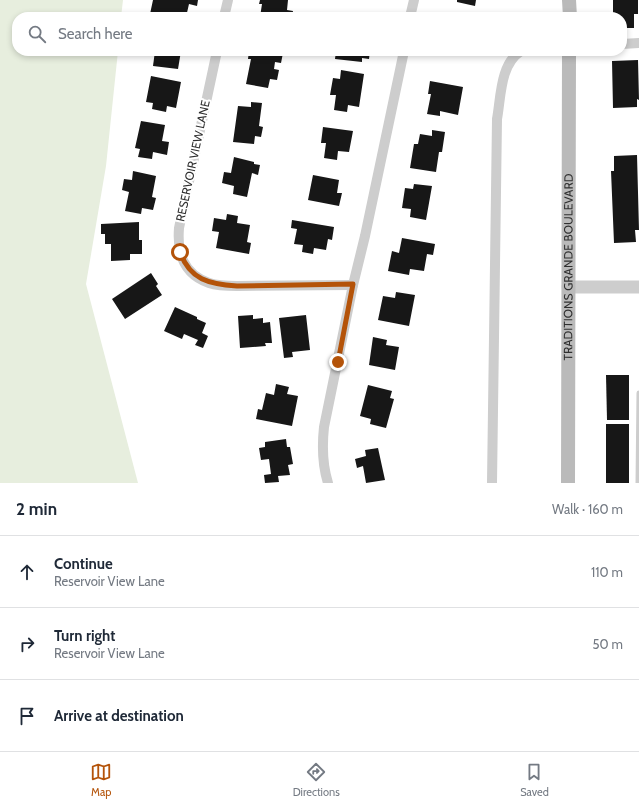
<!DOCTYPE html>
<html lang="en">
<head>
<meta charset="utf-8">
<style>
  body { margin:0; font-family:Cabin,sans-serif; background:#f6f6f7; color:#1f2937 }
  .stop { position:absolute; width:12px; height:12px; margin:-9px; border:3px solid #b45309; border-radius:50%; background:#fff }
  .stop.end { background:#b45309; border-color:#fff; box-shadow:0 1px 4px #0008 }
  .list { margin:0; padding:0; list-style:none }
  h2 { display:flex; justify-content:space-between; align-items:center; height:52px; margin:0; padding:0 16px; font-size:17px }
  h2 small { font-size:13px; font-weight:400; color:#747a83 }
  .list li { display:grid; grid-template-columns:26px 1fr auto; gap:12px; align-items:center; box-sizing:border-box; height:72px; padding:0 16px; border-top:1px solid #e0e1e3 }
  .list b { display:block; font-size:15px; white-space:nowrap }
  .list p { margin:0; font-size:13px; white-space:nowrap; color:#747a83 }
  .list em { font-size:13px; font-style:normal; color:#747a83 }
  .icon { flex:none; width:22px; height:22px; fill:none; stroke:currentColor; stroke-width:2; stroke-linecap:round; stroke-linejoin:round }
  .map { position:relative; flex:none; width:639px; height:483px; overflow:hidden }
  .search { position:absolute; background:#fff; box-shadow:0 2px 6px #0003; left:12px; right:12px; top:12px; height:44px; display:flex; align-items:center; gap:10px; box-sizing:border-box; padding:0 14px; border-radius:16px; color:#747a83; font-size:15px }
  .sheet { height:268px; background:#fff }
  nav { display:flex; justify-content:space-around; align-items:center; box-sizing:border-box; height:56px; border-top:1px solid #e0e1e3; background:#fff; font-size:11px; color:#747a83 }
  nav a { display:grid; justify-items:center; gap:2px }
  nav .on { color:#b45309 }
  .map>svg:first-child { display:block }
  .green { fill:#e7eede }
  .building { fill:#171717 }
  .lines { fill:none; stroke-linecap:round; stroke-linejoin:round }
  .service { stroke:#cdcdcd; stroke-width:5 }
  .minor { stroke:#cdcdcd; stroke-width:10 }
  .tertiary { stroke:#cdcdcd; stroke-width:13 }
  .secondary { stroke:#bababa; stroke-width:14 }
  .route { stroke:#b45309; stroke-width:5 }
  .labels { text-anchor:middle; stroke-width:4; stroke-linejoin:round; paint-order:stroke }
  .street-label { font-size:12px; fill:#303030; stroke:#fff }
</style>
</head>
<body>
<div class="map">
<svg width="639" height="483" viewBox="0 0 639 483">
  <rect width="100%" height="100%" fill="#fff"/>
  <path class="green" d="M0,0H123L121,17H17V51H118L106,166L86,284L138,483H0Z"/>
  <g class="building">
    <path d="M153,0H198L197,6L189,4L186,17H167L150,14Z"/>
    <path d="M260,0H288L287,10L293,11L292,17H260L262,4H259Z"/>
    <path d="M457,0H476L475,6L457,2Z"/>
    <path d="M613,0H638V14H634V28H622V17H613Z"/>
    <path d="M155,51H181L178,69L153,66Z"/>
    <path d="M249,51H274L283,53L281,63L275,62L274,69L279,70L277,80L270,79L268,88L246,84L251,59H248Z"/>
    <path d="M336,51H370L369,59L362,58V62L335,59Z"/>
    <path d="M638,60L639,100L637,99V107L613,108L612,61Z"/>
    <path d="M341,70L364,74L359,107L348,105L347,112L334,110L336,95H330L333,78L340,79Z"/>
    <path d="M151,76L181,82L176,108L167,106L166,112L152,109L153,103L146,102Z"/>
    <path d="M430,81L463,87L458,115L440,111V116L427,114L431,94H428Z"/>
    <path d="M251,102L262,103L259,126L263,127L261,137L255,136L254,144L233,142L238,106L251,107Z"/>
    <path d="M141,121L165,125L162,141L169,142L167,155L153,152L152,159L138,157L140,149L135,148Z"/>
    <path d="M323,127L353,131L349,152L338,151L337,160L324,158L326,143H321Z"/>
    <path d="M432,130L445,132L442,152H439L436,172L410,168L414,144H418L420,134L432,136Z"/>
    <path d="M637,155L639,230H635L636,242L614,243L611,171H614V156Z"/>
    <path d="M234,157L254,162V164L260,165L258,175L252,173L247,197L233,194L234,186L222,183L224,172L231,173Z"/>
    <path d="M133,171L156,176L152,197L156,198L153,210L142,208L141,214L125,211L129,192L122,190L124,179L132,180Z"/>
    <path d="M313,175L339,180L337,193H342L339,206L308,200Z"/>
    <path d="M414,184L432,186L426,220L410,217L411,209L402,208L405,188L413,189Z"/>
    <path d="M227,214L238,216L237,223L250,225L247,242L251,243L249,254L216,248L219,232L212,231L214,218L226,220Z"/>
    <path d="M292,220L334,227L332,240L328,239L326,250L314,248L313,254L302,252L303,245L294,244L297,229L291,228Z"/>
    <path d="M139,222V240H142V254H130V260L111,261V244H105V234H101V224Z"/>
    <path d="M402,238L435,244L433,255L427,254L424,271L410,269L409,275L388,271L392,251L399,253Z"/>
    <path d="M151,273L158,284L156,286L162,295L125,319L112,299Z"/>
    <path d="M396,292L415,295L409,326L378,320L383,296L395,298Z"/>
    <path d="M175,307L197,317V319L206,323L202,333L208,336L203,348L195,345L198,340L184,334L182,339L164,331Z"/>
    <path d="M253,315V319L263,318V323L270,322L272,343H265L266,346L240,348L238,316Z"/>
    <path d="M306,315L310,350L292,352L293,357L284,358L279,318Z"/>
    <path d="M373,337L387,340L386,345L399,347L395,370L369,365Z"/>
    <path d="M606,375H629V420H607Z"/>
    <path d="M276,384L289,387L287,394L298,396L292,426L256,419L258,409L262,410L266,393L274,395Z"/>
    <path d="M368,385L392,391L390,398L394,399L386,428L370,424L371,419L360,416Z"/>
    <rect x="606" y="424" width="23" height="59"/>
    <path d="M286,439L287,447H290L293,464L288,465L290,475L278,476L279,482L265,483L264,475L271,474L269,459L261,460L259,448L265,447V442Z"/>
    <path d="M378,448L385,480L366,483L363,466L357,468L355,459L366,456L365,450Z"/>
  </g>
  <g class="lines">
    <path class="service" d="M638,483L639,393"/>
    <g class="minor">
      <path d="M224,17L228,0"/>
      <path d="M410,17L414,0"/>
      <path d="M622,44L639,43"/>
      <path d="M217,51L179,228C177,253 183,274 209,283C218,286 228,286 237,286L353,285"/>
      <path d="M328,483C322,464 322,446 324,427L353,285L365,236L404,51"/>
      <path d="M492,483L497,119C501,97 500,64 521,51"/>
    </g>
    <path class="tertiary" d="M568,287H639"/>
    <g class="secondary">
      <path d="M569,0L570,17"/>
      <path id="s1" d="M568,483L569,51"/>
    </g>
  </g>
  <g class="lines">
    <path class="route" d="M180,252C190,280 209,284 237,286L353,284L338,362"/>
  </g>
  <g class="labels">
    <g class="street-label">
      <text transform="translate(193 161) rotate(-78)" y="4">RESERVOIR VIEW LANE</text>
      <text dy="4" stroke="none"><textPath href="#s1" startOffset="216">TRADITIONS GRANDE BOULEVARD</textPath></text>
    </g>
  </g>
</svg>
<div class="stop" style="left:180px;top:252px"></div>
<div class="stop end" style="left:338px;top:362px"></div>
<div class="search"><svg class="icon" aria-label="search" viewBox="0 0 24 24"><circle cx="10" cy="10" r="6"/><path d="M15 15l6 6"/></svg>Search here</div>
</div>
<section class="sheet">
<h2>2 min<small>Walk · 160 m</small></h2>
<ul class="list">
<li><svg class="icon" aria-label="ahead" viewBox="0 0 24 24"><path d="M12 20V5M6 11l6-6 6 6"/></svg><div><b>Continue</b><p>Reservoir View Lane</p></div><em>110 m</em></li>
<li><svg class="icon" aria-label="right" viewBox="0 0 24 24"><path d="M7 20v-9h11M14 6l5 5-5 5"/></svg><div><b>Turn right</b><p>Reservoir View Lane</p></div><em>50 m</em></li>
<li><svg class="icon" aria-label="arrive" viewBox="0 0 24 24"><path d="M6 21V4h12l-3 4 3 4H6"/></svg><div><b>Arrive at destination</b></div></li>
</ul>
</section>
<nav>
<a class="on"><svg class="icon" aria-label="map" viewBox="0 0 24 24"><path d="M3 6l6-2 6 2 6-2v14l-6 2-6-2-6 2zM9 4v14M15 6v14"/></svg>Map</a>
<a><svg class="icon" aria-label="directions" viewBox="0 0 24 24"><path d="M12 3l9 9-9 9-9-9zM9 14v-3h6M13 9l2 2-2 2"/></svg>Directions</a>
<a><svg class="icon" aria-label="saved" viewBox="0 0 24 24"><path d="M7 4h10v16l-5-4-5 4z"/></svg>Saved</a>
</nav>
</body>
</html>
